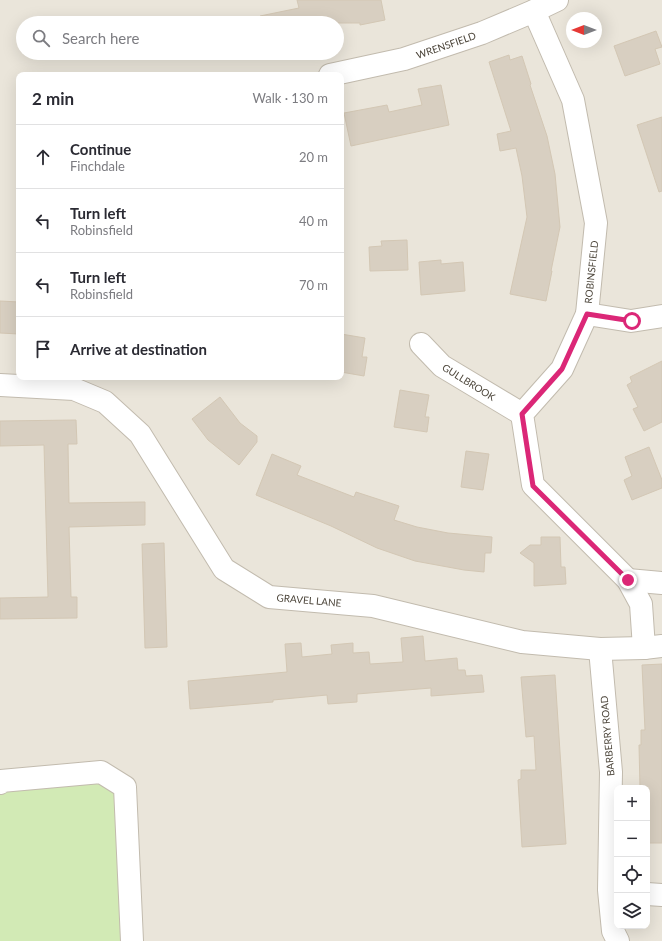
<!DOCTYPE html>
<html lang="en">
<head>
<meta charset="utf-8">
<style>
  body { margin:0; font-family:Lato,sans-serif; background:#f2f2f3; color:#2b2b33 }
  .controls { position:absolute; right:12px; bottom:12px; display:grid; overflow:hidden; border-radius:8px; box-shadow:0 4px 16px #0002 }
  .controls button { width:36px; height:36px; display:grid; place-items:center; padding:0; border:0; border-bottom:1px solid #e1e1e2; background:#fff; color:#2b2b33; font:20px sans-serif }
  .compass { position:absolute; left:566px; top:12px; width:36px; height:36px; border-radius:50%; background:#fff; box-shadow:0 4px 16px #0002; rotate:270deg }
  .stop { position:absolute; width:12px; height:12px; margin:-9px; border:3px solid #db2777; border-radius:50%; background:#fff }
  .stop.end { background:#db2777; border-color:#fff; box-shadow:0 1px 4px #0008 }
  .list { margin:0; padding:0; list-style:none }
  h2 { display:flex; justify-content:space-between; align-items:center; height:52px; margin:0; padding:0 16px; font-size:17px }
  h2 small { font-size:13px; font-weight:400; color:#7c7c81 }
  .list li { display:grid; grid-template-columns:26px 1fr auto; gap:12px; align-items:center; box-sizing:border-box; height:64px; padding:0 16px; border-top:1px solid #e1e1e2 }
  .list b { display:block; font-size:15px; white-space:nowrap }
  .list p { margin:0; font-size:13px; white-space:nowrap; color:#7c7c81 }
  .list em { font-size:13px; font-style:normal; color:#7c7c81 }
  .icon { flex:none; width:22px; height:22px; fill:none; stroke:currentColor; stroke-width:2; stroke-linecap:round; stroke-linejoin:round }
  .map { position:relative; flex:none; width:662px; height:941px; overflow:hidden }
  .search { position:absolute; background:#fff; box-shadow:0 4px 16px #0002; left:16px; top:16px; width:328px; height:44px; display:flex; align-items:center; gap:10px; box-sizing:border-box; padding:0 14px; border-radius:22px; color:#7c7c81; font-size:15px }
  .panel { position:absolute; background:#fff; box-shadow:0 4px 16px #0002; left:16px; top:72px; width:328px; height:308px; border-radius:8px }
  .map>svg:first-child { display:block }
  .residential { fill:#eae5da; fill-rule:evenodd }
  .green { fill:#d2eab5 }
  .building { fill:#d8cfc1; stroke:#d3c7b4 }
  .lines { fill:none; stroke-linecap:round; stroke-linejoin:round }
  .minor-casing { stroke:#c2bbae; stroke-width:24 }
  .minor { stroke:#fff; stroke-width:22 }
  .route { stroke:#db2777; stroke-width:5 }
  .labels { text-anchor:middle; stroke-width:3.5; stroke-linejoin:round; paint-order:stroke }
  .street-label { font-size:10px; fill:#4b4439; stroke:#fff }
</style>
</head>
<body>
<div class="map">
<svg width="662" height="941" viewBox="0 0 662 941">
  <rect width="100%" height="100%" fill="#f6f3ec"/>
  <path class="residential" d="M0,0H662V941H132L0,783ZM572,18H596V42H572ZM23,23H337V53H23ZM19,75H341V377H19ZM617,788H647V926H617Z"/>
  <path class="green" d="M101,772L125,787L132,941H0V783Z"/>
  <g class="building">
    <path d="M297,0H381L385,20L360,25V23H261L260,16L299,8Z"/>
    <path d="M656,31L662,47L655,49L660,64L625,76L614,46Z"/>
    <path d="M509,55L510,60L522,56L531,84L530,85L547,136L555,174L560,227L551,271H552L546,301L510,294L527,217L522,176L516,148L500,151L497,134L511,131L489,62Z"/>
    <path d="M441,85L449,125L351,146L344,113L387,105L389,112L422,105L418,89Z"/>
    <path d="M662,117V191L659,192L637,125Z"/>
    <path d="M407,240L408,270L370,271L369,247L382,246L381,241Z"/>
    <path d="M441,260V264L463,262L465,291L421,295L419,262Z"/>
    <path d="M0,301L19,302V334L0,333Z"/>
    <path d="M341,334L365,338L362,357H367L364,376L341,372Z"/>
    <path d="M662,361V422L644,431L633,409L638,407L627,385L632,382L630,377Z"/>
    <path d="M400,390L429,395L425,417H429L427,432L394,427Z"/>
    <path d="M220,397L240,423L257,436V442L239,465L208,440L192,419Z"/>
    <path d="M76,420L77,444H68L69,503L145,502V525L69,527L71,597H77V618L0,619V598L48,597L44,445L0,446V421Z"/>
    <path d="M649,447L662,480V488L632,500L624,480L632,476L625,457Z"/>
    <path d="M466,451L489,454L483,490L461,487Z"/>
    <path d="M272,454L301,466L297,475L354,497L356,492L399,506L394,520L417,527L448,533L492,537L491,553H485L484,572L464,570L415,561L377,548L331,526L256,495Z"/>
    <path d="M541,537H560L561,567H565L566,584L534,586V563L520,553L530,545H541Z"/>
    <path d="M164,543L167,647L145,648L142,544Z"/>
    <path d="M423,636L425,661L457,658L458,670H465L466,676L482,675L484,692L431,696V688L357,694V702L328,704L327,695L273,700V702L190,709L188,681L287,672L285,644L301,643L302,657L332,654L331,645L353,643V653L369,652L370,664L403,662L401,638Z"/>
    <path d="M662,664V843H647V788H640L639,745H641V730H645L642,665Z"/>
    <path d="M555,675L566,844L522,847L518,780L521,779V770H536L534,736L526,737L521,677Z"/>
  </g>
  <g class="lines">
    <defs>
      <g id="minor">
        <path d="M534,11L573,100L596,223L587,314L562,369L522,414L533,485L628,580L641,604L644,648"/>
        <path d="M330,75L404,59L482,33L534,11L557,0"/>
        <path d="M587,314L631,321L662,316"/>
        <path d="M421,344L442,366L522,414"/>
        <path d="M0,385L74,389L105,402L140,434L224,569L269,597L373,606L522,642L600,649L644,648L662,646"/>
        <path d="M628,580L662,583"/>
        <path d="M600,649L611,772L609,890L613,931L618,941"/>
        <path d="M0,783L1,781L101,772L125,787L132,941"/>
        <path d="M647,894L662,895"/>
      </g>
    </defs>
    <use href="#minor" class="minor-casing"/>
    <use href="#minor" class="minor"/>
  </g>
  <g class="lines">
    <path class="route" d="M628,580L533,486L522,414L562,369L587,314L632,321"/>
  </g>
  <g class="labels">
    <g class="street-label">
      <text transform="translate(446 45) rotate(-19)" y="4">WRENSFIELD</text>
      <text transform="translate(591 272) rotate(-84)" y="4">ROBINSFIELD</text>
      <text transform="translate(469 382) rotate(32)" y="4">GULLBROOK</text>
      <text transform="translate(309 600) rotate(5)" y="4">GRAVEL LANE</text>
      <text transform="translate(607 736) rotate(-95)" y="4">BARBERRY ROAD</text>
    </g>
  </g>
</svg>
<div class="controls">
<button>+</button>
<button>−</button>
<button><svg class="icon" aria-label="locate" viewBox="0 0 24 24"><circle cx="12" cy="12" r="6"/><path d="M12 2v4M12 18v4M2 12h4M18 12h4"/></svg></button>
<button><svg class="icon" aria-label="layers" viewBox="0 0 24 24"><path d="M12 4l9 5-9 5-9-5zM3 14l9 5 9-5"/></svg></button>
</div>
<svg class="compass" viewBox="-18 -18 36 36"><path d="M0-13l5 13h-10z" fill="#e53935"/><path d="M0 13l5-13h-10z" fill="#7c7c81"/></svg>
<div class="stop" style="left:632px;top:321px"></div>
<div class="stop end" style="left:628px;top:580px"></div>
<div class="search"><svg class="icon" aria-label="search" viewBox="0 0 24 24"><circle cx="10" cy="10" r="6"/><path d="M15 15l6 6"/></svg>Search here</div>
<section class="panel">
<h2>2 min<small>Walk · 130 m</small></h2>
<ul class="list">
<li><svg class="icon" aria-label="ahead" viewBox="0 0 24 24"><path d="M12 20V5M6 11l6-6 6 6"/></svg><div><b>Continue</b><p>Finchdale</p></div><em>20 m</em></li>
<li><svg class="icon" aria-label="left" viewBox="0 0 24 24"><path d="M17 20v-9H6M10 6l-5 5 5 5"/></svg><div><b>Turn left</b><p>Robinsfield</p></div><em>40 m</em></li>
<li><svg class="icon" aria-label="left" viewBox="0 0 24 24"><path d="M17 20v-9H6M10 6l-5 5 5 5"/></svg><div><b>Turn left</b><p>Robinsfield</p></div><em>70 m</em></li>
<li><svg class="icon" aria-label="arrive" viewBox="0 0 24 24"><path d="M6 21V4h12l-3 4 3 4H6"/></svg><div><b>Arrive at destination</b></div></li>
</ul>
</section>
</div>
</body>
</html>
